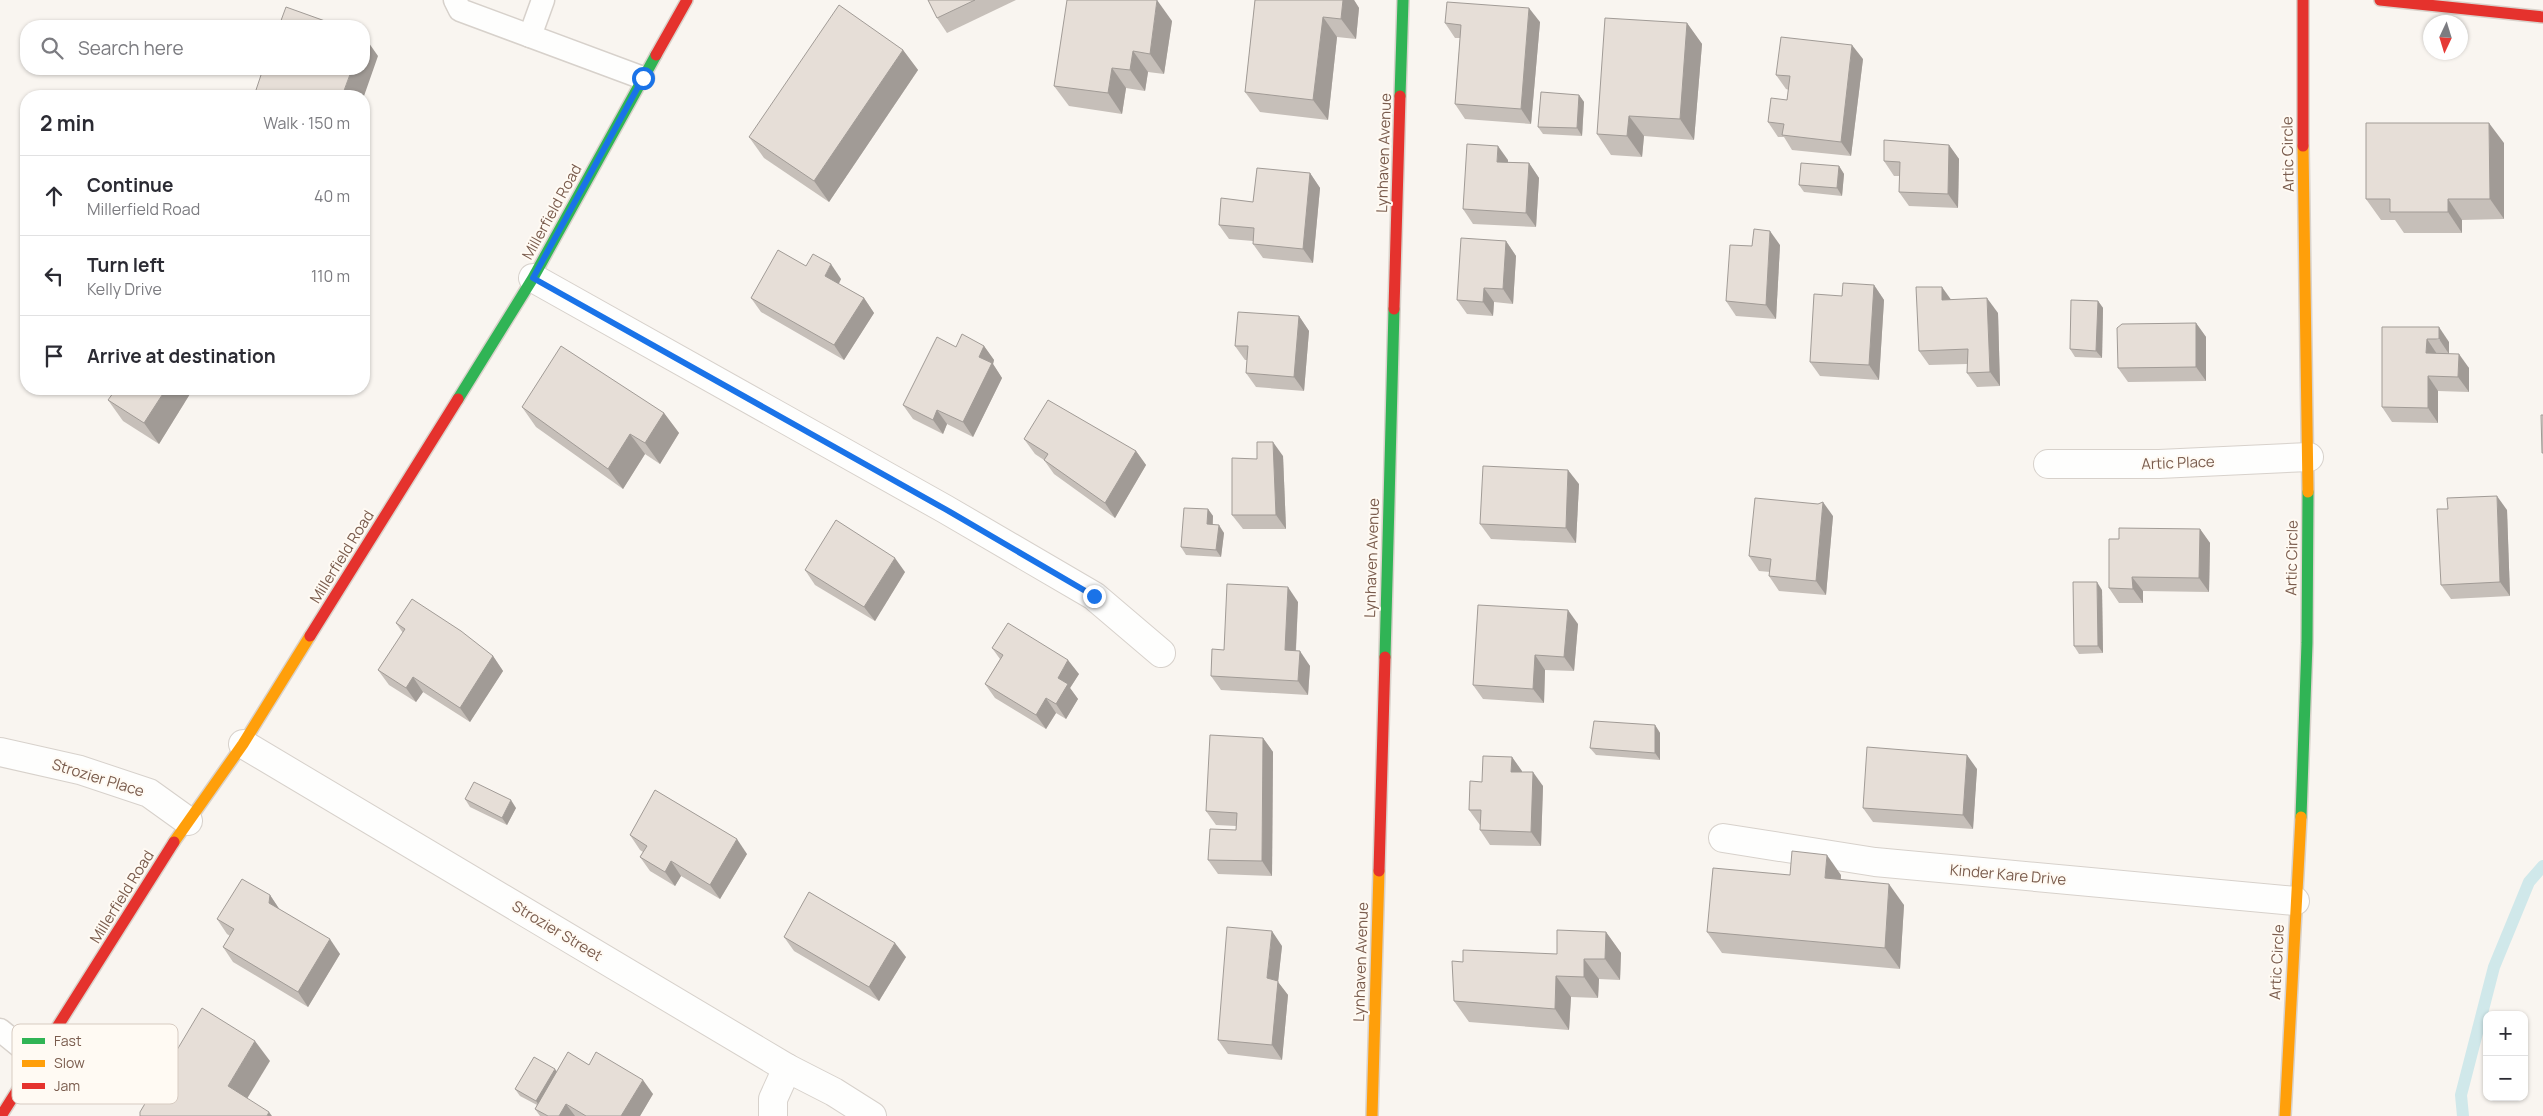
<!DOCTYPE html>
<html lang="en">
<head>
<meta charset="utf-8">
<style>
  body { margin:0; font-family:Manrope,sans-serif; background:#f7f7f7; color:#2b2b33 }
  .controls { position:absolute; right:15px; bottom:15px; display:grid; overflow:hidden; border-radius:10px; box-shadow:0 1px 4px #0004 }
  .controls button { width:45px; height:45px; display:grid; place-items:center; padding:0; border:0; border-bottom:1px solid #e1e1e2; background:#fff; color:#2b2b33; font:25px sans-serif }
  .compass { position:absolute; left:2423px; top:15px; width:45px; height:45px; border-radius:50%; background:#fff; box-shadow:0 1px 4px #0004; rotate:184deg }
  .stop { position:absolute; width:15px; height:15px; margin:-11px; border:4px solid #1a73e8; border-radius:50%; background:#fff }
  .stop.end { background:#1a73e8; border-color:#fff; box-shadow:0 1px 5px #0008 }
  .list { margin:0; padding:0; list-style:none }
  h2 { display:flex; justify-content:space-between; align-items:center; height:65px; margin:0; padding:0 20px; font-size:21px }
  h2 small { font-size:16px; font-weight:400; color:#7c7c81 }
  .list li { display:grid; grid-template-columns:32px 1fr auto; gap:15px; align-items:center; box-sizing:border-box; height:80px; padding:0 20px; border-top:1px solid #e1e1e2 }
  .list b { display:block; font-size:19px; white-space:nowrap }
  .list p { margin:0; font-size:16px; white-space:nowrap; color:#7c7c81 }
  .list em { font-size:16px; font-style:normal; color:#7c7c81 }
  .icon { flex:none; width:28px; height:28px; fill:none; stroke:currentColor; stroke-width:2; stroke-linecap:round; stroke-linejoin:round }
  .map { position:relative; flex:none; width:2543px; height:1116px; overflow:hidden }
  .search { position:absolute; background:#fff; box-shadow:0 1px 4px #0004; left:20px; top:20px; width:350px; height:55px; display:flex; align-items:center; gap:12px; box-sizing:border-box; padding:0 18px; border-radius:20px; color:#7c7c81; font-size:19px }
  .panel { position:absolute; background:#fff; box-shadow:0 1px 4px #0004; left:20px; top:90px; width:350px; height:305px; border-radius:20px }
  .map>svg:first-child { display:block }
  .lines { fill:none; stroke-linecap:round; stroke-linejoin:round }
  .stream { stroke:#d0e8ea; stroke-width:12 }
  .lane-casing { stroke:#d7d1cb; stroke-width:25 }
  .street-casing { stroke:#d7d1cb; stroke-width:30 }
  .fast-casing { stroke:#d9d2cb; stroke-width:14 }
  .slow-casing { stroke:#d9d2cb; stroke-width:14 }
  .jam-casing { stroke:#d9d2cb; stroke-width:14 }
  .lane { stroke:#fefefd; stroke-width:22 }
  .street { stroke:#fefefd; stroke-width:28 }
  .fast { stroke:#30b455; stroke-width:11 }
  .slow { stroke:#ff9f0a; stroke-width:11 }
  .jam { stroke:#e5322d; stroke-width:11 }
  .wall { fill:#c6bfb9 }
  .shaded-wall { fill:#a19b96 }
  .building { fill:#e6ded7; stroke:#a19b96 }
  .route { stroke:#1a73e8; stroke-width:6 }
  .labels { text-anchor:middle; stroke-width:4; stroke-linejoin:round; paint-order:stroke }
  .street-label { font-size:15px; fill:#7a5c4d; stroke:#fffaf3 }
  .key { fill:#fffaf3; stroke:#d7cbc1; stroke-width:1 }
  .key-label { font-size:14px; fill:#7a5c4d }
</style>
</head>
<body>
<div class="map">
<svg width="2543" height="1116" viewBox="0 0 2543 1116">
  <rect width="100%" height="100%" fill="#f9f5f0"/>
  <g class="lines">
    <path class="stream" d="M2463,1116L2461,1095L2494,967L2529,882L2543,866"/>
    <defs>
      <g id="lane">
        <path d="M455,0L460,10L643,78"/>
        <path d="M530,36L543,0"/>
        <path d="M0,1030L37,1060"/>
      </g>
      <g id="street">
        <path d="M533,278L945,509L1094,596L1161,653"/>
        <path d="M2048,464H2159L2309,457"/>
        <path d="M243,744L787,1068L834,1092L872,1116"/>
        <path d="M0,752L80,770L149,793L188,821"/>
        <path d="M1723,838L1875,862L2295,901"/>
        <path d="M773,1116V1099L787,1068"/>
      </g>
      <g id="fast">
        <path d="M1400,96L1403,0"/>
        <path d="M458,399L533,278L656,55"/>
        <path d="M1385,657L1394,309"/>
        <path d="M2301,817L2307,643L2308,492"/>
      </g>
      <g id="slow">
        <path d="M2303,146L2308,492"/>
        <path d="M174,842L243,744L310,636"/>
        <path d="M1372,1116L1379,871"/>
        <path d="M2285,1116L2301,817"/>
      </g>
      <g id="jam">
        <path d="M2303,0V146"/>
        <path d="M2380,0L2543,17"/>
        <path d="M656,55L687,0"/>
        <path d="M1394,309L1400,96"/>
        <path d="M310,636L458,399"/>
        <path d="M1379,871L1385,657"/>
        <path d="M1,1116L174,842"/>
      </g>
    </defs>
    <use href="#lane" class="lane-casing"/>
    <use href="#street" class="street-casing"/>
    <use href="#fast" class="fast-casing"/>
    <use href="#slow" class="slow-casing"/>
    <use href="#jam" class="jam-casing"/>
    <use href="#lane" class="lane"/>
    <use href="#street" class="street"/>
    <use href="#fast" class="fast"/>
    <use href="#slow" class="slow"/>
    <use href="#jam" class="jam"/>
  </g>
  <g class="wall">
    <path d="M928,0H1016L947,33L937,18Z"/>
    <path d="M1255,0H1354L1359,8L1356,39L1337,37L1328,120L1260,112L1245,92Z"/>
    <path d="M1172,21L1164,74L1148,72L1145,91L1126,88L1122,114L1069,106L1054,86Z"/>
    <path d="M1540,22L1531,124L1465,119L1455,104L1460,38H1455L1445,23Z"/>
    <path d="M1687,23L1702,44L1694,140L1644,136L1642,157L1611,155L1597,134Z"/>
    <path d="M903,50L918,70L829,202L764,158L749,137Z"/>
    <path d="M1863,59L1851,156L1792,150L1784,137H1778L1768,122L1787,100L1789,90L1786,89L1776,75Z"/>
    <path d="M1579,95L1584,102L1582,136L1543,134L1538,127Z"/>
    <path d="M2504,143V219L2462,220V233H2404L2395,220H2381L2366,199Z"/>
    <path d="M1949,145L1959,159L1958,208L1909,206L1899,192L1900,176H1894L1884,161Z"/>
    <path d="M1508,160V162L1529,163L1539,178L1536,227L1473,224L1463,209Z"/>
    <path d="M1839,166L1844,174L1842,196L1804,192L1799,185Z"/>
    <path d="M1310,173L1320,188L1313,263L1263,258L1253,244V241L1229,239L1219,225L1253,202Z"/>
    <path d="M1506,241L1516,256L1513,304L1494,302L1493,316L1467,314L1457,300Z"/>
    <path d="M1780,245L1776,319L1736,316L1726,301L1752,246Z"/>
    <path d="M806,266L841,279L839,284L864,298L874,313L844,360L761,312L751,298Z"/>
    <path d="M1874,285L1884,300L1879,380L1820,376L1810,362L1842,296Z"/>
    <path d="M1951,300L1998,313L2000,386L1977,387L1967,373V364L1929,365L1919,351Z"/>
    <path d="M2098,301L2103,308L2102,358L2075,357L2070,349Z"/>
    <path d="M1299,316L1309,331L1304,391L1256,387L1246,373L1247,360H1245L1235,346Z"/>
    <path d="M2196,323L2206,337V381L2128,382L2118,368Z"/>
    <path d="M2382,327L2449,342V354L2469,368V392L2438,391V423L2392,422L2382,407Z"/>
    <path d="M984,346L994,360L993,364L1002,378L973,437L947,424L943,434L913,419L903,405L956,347Z"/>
    <path d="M193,389L159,444L123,421L108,400Z"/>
    <path d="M522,407L664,413L679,433L660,464L645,454L623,489L536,427Z"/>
    <path d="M1024,439L1136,451L1146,465L1115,518L1054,474L1044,460L1035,454Z"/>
    <path d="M1283,456L1286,529H1243L1232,515L1257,459Z"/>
    <path d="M1579,484L1576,543L1491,539L1480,524Z"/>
    <path d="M1208,509L1213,516V525L1224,533L1221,557L1186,555L1181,547Z"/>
    <path d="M2507,510L2510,596L2451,599L2441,585Z"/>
    <path d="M1833,516L1826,595L1779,591L1769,576L1770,572L1759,571L1749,556Z"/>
    <path d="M2200,529L2210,543L2209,592L2143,591V603H2119L2109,588L2119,539Z"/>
    <path d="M805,570L905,572L875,621L815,585Z"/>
    <path d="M2102,590L2103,653L2079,654L2074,646Z"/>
    <path d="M1298,602L1296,651L1310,666L1308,695L1221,690L1211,676L1224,650Z"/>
    <path d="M396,623L493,656L503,671L470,722L423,692L416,702L389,685L378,670L403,633Z"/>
    <path d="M1578,624L1574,671L1545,670L1544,703L1483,699L1473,685Z"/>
    <path d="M992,648L1079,674L1070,688L1078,699L1066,719L1056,713L1046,729L995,698L985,684L1000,659Z"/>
    <path d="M1655,725L1660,733V760L1596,755L1590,748Z"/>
    <path d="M1263,738L1273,752L1272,876L1218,874L1208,860L1236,830V826L1216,825L1206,811Z"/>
    <path d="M1512,757L1522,772L1543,786L1541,846L1490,845L1480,830V825L1469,810L1482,782Z"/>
    <path d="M1977,769L1973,829L1873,822L1863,808Z"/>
    <path d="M465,799L516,808L507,825L470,807Z"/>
    <path d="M630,835L747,854L720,899L681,876L675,886L650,871L640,857L643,852L640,850Z"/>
    <path d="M1841,875V880L1904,905L1900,969L1722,953L1707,932Z"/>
    <path d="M270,895L279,909L340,954L308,1007L233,962L223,947L230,936L227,934L217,919Z"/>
    <path d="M1606,932L1621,953L1620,980L1599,979L1598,998L1571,997L1569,1030L1469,1022L1454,1001L1463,962L1557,954Z"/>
    <path d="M784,937L906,957L879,1001L794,951Z"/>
    <path d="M1282,946L1278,982L1288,995L1282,1060L1228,1054L1218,1040Z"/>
    <path d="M589,1065L653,1094L640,1116H540L535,1109L537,1105L520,1096L515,1089L557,1072Z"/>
  </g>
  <g class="shaded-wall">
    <path d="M1157,0L1172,21L1164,74L1150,54Z"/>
    <path d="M1343,0H1354L1359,8L1356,39L1341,19Z"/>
    <path d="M1529,8L1540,22L1531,124L1521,109Z"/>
    <path d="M1323,17L1337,37L1328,120L1313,100Z"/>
    <path d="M1687,23L1702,44L1694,140L1680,119Z"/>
    <path d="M364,36L378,56L364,96H342L352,69H364Z"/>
    <path d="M1852,45L1863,59L1851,156L1841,142Z"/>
    <path d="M903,50L918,70L829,202L814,181Z"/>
    <path d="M1133,51L1148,72L1145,91L1130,70Z"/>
    <path d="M1112,68L1126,88L1122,114L1108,93Z"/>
    <path d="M1579,95L1584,102L1582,136L1577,128Z"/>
    <path d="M1629,116L1644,136L1642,157L1627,136Z"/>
    <path d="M2489,123L2504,143V219L2490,199Z"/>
    <path d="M1949,145L1959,159L1958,208L1948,194Z"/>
    <path d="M1498,146L1508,160L1507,176L1497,162Z"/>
    <path d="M1529,163L1539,178L1536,227L1526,213Z"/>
    <path d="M1839,166L1844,174L1842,196L1837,188Z"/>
    <path d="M1310,173L1320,188L1313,263L1303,249Z"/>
    <path d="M2448,199L2462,220V233L2448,212Z"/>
    <path d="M1770,231L1780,245L1776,319L1766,305Z"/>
    <path d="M1506,241L1516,256L1513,304L1503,289Z"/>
    <path d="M831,264L841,279L835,290L825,276Z"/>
    <path d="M1874,285L1884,300L1879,380L1869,365Z"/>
    <path d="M1942,287L1952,301L1942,300Z"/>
    <path d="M1484,288L1494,302L1493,316L1483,302Z"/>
    <path d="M864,298L874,313L844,360L834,345Z"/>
    <path d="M1987,298L1998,313L2000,386L1990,372Z"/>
    <path d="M2098,301L2103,308L2102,358L2096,351Z"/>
    <path d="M1299,316L1309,331L1304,391L1294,377Z"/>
    <path d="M2196,323L2206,337V381L2196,367Z"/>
    <path d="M2439,327L2449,342V354L2439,339Z"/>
    <path d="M2427,339L2437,354L2426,353Z"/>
    <path d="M984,346L994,360L993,364L1002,378L973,437L963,422L979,357Z"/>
    <path d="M2459,354L2469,368V392L2458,377Z"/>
    <path d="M2428,376L2438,391V423L2428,408Z"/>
    <path d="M166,389H193L159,444L144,423Z"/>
    <path d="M937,410L947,424L943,434L933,420Z"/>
    <path d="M664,413L679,433L660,464L645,443Z"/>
    <path d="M630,434L645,454L623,489L608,469Z"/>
    <path d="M1273,442L1283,456L1286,529L1276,515Z"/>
    <path d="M1136,451L1146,465L1115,518L1105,503Z"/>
    <path d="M1568,470L1579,484L1576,543L1566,528Z"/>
    <path d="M2497,496L2507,510L2510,596L2500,582Z"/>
    <path d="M1823,502L1833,516L1826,595L1816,581Z"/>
    <path d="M1208,509L1213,516L1212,532L1207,524Z"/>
    <path d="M1219,525L1224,533L1221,557L1216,550Z"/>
    <path d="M2200,529L2210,543L2209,592L2199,578Z"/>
    <path d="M895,558L905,572L875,621L864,607Z"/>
    <path d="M2132,577L2143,591V603L2133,589Z"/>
    <path d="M2097,582L2102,590L2103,653L2098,646Z"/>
    <path d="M1288,587L1298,602L1295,665L1285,650Z"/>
    <path d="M1568,610L1578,624L1574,671L1564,657Z"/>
    <path d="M1300,651L1310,666L1308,695L1298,681Z"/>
    <path d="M1535,655L1545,670L1544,703L1533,689Z"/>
    <path d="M493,656L503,671L470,722L460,708Z"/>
    <path d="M1068,660L1079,674L1070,688L1078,699L1066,719L1056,704L1058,678Z"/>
    <path d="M413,677L423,692L416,702L406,688Z"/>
    <path d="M1046,698L1056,713L1046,729L1036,715Z"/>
    <path d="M1655,725L1660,733V760L1655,753Z"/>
    <path d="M1263,738L1273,752L1272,876L1262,861Z"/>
    <path d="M1967,755L1977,769L1973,829L1963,815Z"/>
    <path d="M1512,757L1522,771V786L1511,772Z"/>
    <path d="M1533,772L1543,786L1541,846L1531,832Z"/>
    <path d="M511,800L516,808L507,825L502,818Z"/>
    <path d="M737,839L747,854L720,899L710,885Z"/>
    <path d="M1827,855L1841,875L1839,899L1825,878Z"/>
    <path d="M671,861L681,876L675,886L665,872Z"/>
    <path d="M1889,884L1904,905L1900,969L1885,948Z"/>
    <path d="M270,895L280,910L269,903Z"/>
    <path d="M1272,931L1282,946L1278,982L1288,995L1282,1060L1272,1045L1267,978Z"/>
    <path d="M1606,932L1621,953L1620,980L1605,959Z"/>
    <path d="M330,939L340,954L308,1007L298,992Z"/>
    <path d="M895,943L906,957L879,1001L869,987Z"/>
    <path d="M1584,959L1599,979L1598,998L1584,977Z"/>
    <path d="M1556,976L1571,997L1569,1030L1555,1009Z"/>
    <path d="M255,1041L270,1061L242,1107L228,1086Z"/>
    <path d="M555,1069L560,1076L541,1108L536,1101Z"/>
    <path d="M643,1080L653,1094L640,1116H621Z"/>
    <path d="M566,1104L575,1116H559Z"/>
    <path d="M269,1112L272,1116H267Z"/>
  </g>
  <g class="building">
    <path d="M928,0H975L937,18Z"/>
    <path d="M1067,0H1157L1150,54L1133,51L1130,70L1112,68L1108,93L1054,86Z"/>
    <path d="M1255,0H1343L1341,19L1323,17L1313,100L1245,92Z"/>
    <path d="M1447,2L1529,8L1521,109L1455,104L1461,25L1445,23Z"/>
    <path d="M839,5L903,50L814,181L749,137Z"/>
    <path d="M286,7L339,26H279Z"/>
    <path d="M1605,18L1687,23L1680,119L1629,116L1627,136L1597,134Z"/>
    <path d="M1781,37L1852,45L1841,142L1782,135L1784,124L1768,122L1771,98L1787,100L1790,76L1776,75Z"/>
    <path d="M263,69H352L342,96H254Z"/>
    <path d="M1541,92L1579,95L1577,128L1538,127Z"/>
    <path d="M2366,123H2489L2490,199H2448V212H2390V199H2366Z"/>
    <path d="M1884,140L1949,145L1948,194L1899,192L1900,162L1884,161Z"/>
    <path d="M1467,144L1498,146L1497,162L1529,163L1526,213L1463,209Z"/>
    <path d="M1801,163L1839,166L1837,188L1799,185Z"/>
    <path d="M1257,168L1310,173L1303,249L1253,244L1254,228L1219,225L1221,198L1253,202Z"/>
    <path d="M1754,229L1770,231L1766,305L1726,301L1730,245L1752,246Z"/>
    <path d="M1461,238L1506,241L1503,289L1484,288L1483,302L1457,300Z"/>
    <path d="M778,250L806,266L813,254L831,264L825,276L864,298L834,345L751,298Z"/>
    <path d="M1843,283L1874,285L1869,365L1810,362L1814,294L1842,296Z"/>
    <path d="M1916,287H1942V300L1987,298L1990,372L1967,373L1968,349L1919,351Z"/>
    <path d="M2071,300L2098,301L2096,351L2070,349Z"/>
    <path d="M1238,312L1299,316L1294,377L1246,373L1248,346H1235Z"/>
    <path d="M2196,323V367L2118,368L2117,328L2122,324Z"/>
    <path d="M2382,327H2439V339H2427L2426,353L2459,354L2458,377L2428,376V408L2382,407Z"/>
    <path d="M962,334L984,346L979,357L992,363L963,422L937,410L933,420L903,405L937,337L956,347Z"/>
    <path d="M561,346L664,413L645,443L630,434L608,469L522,407Z"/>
    <path d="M116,389H166L144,423L108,400Z"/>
    <path d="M1048,400L1136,451L1105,503L1044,460L1048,454L1024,439Z"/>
    <path d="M2541,415H2543V453H2542Z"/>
    <path d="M1257,442H1273L1276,515H1232V458L1257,459Z"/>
    <path d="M1483,466L1568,470L1566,528L1480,524Z"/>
    <path d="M2497,496L2500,582L2441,585L2437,509H2448L2447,498Z"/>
    <path d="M1755,498L1818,504L1823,502L1816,581L1769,576L1771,559L1749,556Z"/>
    <path d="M1184,508L1208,509L1207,524L1219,525L1216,550L1181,547Z"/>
    <path d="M836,520L895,558L864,607L805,570Z"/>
    <path d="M2119,528L2200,529L2199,578L2132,577L2133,589L2109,588V539H2119Z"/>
    <path d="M2073,582H2097L2098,646H2074Z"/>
    <path d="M1227,584L1288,587L1285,650L1300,651L1298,681L1211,676L1212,649L1224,650Z"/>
    <path d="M412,599L461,631L493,656L460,708L413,677L406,688L378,670L405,629L396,623Z"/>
    <path d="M1478,605L1568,610L1564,657L1535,655L1533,689L1473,685Z"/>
    <path d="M1008,623L1068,660L1058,678L1068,684L1056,704L1046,698L1036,715L985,684L1003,655L992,648Z"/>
    <path d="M1594,721L1655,725V753L1590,748Z"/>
    <path d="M1210,735L1263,738L1262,861L1208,860L1210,829L1236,830L1237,813L1206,811Z"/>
    <path d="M1867,747L1967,755L1963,815L1863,808Z"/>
    <path d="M1483,756L1512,757L1511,772H1533L1531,832L1480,830L1481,810H1469L1470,781L1482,782Z"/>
    <path d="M474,782L511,800L502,818L465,799Z"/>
    <path d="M655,790L737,839L710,885L671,861L665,872L640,857L647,846L630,835Z"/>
    <path d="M1792,851L1827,855L1825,878L1889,884L1885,948L1707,932L1713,868L1790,875Z"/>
    <path d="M242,879L270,895L269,903L330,939L298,992L223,947L234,929L217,919Z"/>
    <path d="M809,892L895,943L869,987L784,937Z"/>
    <path d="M1227,927L1272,931L1267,978L1278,981L1272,1045L1218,1040Z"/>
    <path d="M1557,930L1606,932L1605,959H1584V977L1556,976L1555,1009L1454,1001L1452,961L1463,962V950L1557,954Z"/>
    <path d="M202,1008L255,1041L228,1086L269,1112L267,1116H140V1112Z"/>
    <path d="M568,1052L589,1065L596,1052L643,1080L621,1116H586L566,1104L559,1116H548L535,1109Z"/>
    <path d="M534,1057L555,1069L536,1101L515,1089Z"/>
  </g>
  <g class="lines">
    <path class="route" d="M643,78L533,278L945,509L1094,596"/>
  </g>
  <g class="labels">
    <g class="street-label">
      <text transform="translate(1384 153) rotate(-88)" y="5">Lynhaven Avenue</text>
      <text transform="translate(2288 154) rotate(-91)" y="5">Artic Circle</text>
      <text transform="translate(552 212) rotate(-61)" y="5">Millerfield Road</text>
      <text transform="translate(2178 463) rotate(-2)" y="5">Artic Place</text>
      <text transform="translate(342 557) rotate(-58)" y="5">Millerfield Road</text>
      <text transform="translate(1372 558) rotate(-88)" y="5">Lynhaven Avenue</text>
      <text transform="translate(2292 558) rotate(-89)" y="5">Artic Circle</text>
      <text transform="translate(98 778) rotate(17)" y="5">Strozier Place</text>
      <text transform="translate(2008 875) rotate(5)" y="5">Kinder Kare Drive</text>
      <text transform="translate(122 897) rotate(-58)" y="5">Millerfield Road</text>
      <text transform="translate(557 931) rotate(31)" y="5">Strozier Street</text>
      <text transform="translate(1361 962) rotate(-88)" y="5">Lynhaven Avenue</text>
      <text transform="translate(2277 962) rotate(-87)" y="5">Artic Circle</text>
    </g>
  </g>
  <rect x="12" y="1024" width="166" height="80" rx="8" class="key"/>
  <rect x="22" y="1038" width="23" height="6" fill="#30b455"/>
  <rect x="22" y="1060" width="23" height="7" fill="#ff9f0a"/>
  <rect x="22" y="1083" width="23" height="6" fill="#e5322d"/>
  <g class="key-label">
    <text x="54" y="1046">Fast</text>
    <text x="54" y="1068">Slow</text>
    <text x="54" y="1091">Jam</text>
  </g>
</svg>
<div class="controls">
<button>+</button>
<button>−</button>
</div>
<svg class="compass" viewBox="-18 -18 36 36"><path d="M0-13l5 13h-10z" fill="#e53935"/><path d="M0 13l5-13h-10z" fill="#7c7c81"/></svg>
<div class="stop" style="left:643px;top:78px"></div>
<div class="stop end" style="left:1094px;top:596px"></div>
<div class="search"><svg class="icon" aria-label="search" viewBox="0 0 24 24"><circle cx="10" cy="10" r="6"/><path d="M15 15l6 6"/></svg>Search here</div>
<section class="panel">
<h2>2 min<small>Walk · 150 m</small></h2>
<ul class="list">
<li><svg class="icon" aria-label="ahead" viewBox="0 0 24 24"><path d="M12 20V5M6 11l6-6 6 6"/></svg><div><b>Continue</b><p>Millerfield Road</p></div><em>40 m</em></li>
<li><svg class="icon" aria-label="left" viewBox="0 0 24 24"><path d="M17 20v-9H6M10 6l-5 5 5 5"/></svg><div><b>Turn left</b><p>Kelly Drive</p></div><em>110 m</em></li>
<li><svg class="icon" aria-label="arrive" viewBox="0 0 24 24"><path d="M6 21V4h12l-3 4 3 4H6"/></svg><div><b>Arrive at destination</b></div></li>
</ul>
</section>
</div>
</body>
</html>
